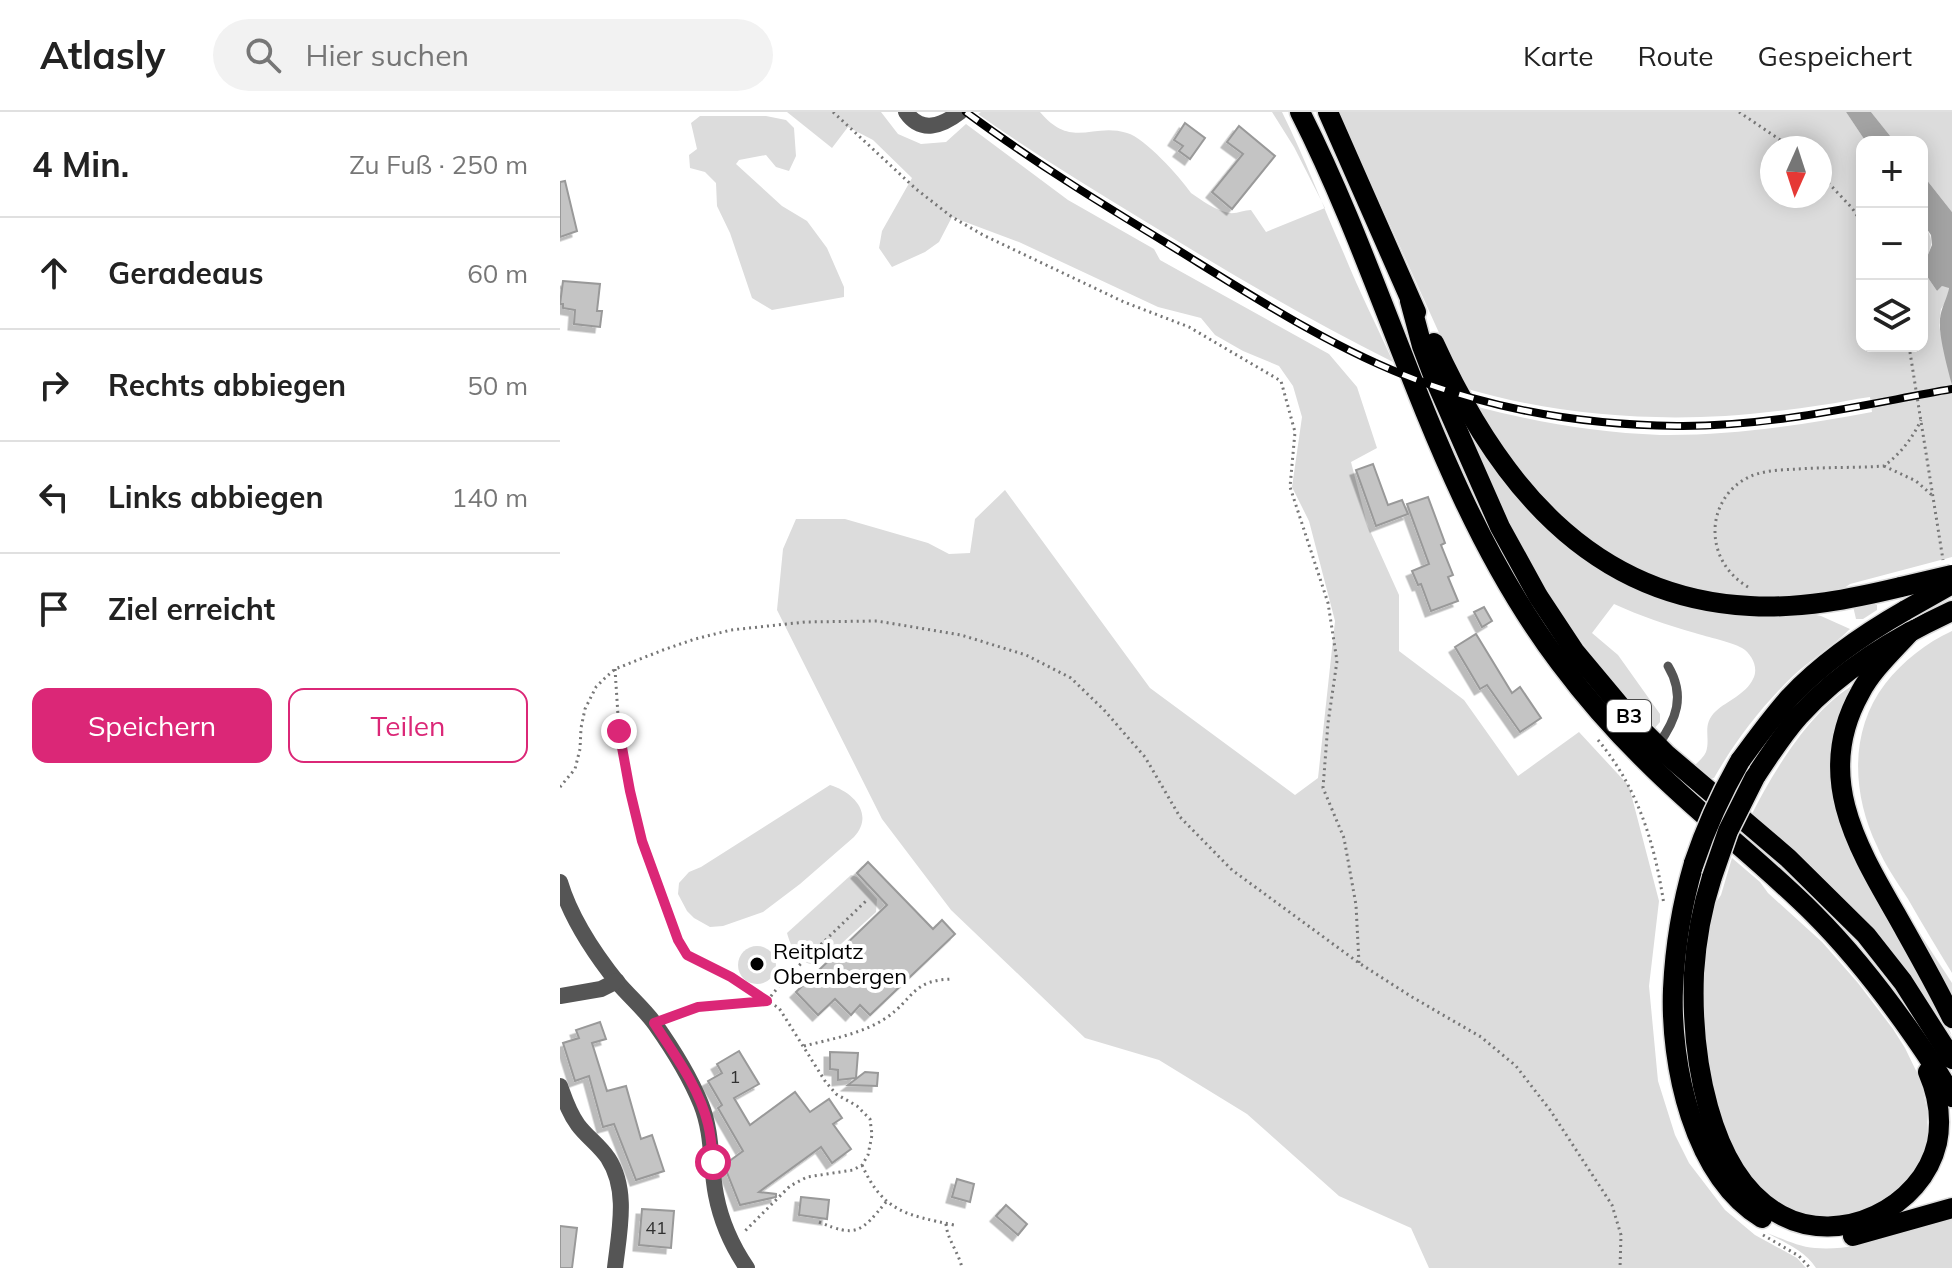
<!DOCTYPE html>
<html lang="de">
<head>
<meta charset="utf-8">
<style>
  body { margin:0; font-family:Mulish,sans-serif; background:#f2f2f2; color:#222 }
  .controls { position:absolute; right:24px; top:24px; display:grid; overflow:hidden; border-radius:16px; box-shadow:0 4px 20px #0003 }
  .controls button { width:72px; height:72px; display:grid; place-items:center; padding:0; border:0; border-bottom:2px solid #e0e0e0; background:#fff; color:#222; font:40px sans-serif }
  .compass { position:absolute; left:1200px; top:24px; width:72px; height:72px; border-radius:50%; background:#fff; box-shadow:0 4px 20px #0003; rotate:183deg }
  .stop { position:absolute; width:24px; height:24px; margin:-18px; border:6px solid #db2777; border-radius:50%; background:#fff }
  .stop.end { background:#db2777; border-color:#fff; box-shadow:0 2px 8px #0008 }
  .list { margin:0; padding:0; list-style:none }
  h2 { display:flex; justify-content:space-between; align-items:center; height:104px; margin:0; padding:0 32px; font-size:34px }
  h2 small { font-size:26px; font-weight:400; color:#767676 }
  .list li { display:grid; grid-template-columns:52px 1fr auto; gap:24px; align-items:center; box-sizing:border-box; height:112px; padding:0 32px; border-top:2px solid #e0e0e0 }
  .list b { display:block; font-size:30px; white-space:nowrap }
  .list em { font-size:26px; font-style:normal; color:#767676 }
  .actions { display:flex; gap:16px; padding:24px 32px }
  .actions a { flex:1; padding:18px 0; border:2px solid #db2777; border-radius:16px; text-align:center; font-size:28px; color:#db2777 }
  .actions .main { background:#db2777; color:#fff }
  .icon { flex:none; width:44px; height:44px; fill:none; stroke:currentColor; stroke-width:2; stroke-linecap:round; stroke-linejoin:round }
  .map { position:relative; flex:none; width:1392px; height:1156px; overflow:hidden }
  header { display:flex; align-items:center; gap:48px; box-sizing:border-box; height:112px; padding:0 40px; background:#fff; border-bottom:2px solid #e0e0e0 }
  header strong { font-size:38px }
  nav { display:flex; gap:44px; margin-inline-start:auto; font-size:28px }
  .search { width:560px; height:72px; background:#f2f2f2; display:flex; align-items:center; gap:20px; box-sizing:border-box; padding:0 28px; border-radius:44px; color:#767676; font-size:30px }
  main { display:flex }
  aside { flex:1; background:#fff }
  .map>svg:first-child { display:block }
  .green { fill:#dcdcdc; fill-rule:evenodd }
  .water { fill:#a3a3a3 }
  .building { fill:#c4c4c4; stroke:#999; stroke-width:2; filter:url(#shadow) }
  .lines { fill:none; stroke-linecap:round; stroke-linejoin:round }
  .primary-casing { stroke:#dbdbdb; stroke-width:23 }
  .path { stroke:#777; stroke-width:3; stroke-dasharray:2 4; stroke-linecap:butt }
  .service { stroke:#555; stroke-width:9 }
  .minor { stroke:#555; stroke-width:16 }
  .primary { stroke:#000; stroke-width:20 }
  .rail-casing { stroke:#000; stroke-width:8 }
  .rail { stroke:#fff; stroke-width:5; stroke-dasharray:15; stroke-linecap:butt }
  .primary-bridge-casing { stroke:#dbdbdb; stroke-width:23; stroke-linecap:butt }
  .primary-bridge { stroke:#000; stroke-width:20 }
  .route { stroke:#db2777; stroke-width:10 }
  .poi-dot { fill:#000; stroke:#fff; stroke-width:3 }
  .labels { text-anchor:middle; stroke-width:8; stroke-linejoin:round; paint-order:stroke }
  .number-label { font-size:18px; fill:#313131 }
  .shield { fill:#fff; stroke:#4c4c4c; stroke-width:2 }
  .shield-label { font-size:20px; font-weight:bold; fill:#000 }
  .poi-label { font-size:22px; fill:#000; stroke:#fff; text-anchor:start }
</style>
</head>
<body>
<header>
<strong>Atlasly</strong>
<div class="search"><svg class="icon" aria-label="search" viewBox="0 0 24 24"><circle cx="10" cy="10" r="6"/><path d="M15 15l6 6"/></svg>Hier suchen</div>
<nav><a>Karte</a><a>Route</a><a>Gespeichert</a></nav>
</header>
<main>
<aside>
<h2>4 Min.<small>Zu Fuß · 250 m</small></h2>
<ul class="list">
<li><svg class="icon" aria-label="ahead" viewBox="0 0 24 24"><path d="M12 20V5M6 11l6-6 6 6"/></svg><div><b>Geradeaus</b></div><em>60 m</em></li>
<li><svg class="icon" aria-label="right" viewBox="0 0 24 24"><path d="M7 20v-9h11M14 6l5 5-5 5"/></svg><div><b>Rechts abbiegen</b></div><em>50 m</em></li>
<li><svg class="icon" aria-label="left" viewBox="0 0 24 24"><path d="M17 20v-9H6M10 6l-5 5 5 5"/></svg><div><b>Links abbiegen</b></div><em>140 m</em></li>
<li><svg class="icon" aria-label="arrive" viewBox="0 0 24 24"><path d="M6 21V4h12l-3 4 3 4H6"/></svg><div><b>Ziel erreicht</b></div></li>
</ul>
<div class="actions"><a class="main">Speichern</a><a>Teilen</a></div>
</aside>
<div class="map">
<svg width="1392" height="1156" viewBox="0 0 1392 1156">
  <defs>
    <filter id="shadow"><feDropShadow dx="-5.5" dy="5.5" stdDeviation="0" flood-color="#0004"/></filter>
  </defs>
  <rect width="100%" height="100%" fill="#fff"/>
  <g class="green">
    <path d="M227,0H321L338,22L361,32L386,30L406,12L508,88L594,137L600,148L769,242L797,275L817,336L791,350L807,412L839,483V539L904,588L958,664L1019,620L1069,674L1099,789L1089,874L1098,969L1115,1023L1129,1051L1165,1098L1195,1123L1237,1146L1246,1156H869L851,1116L779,1084L687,1002L599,948L525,926L391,798L322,707L217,498L223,437L236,407H285L368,431L389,442L410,441L415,407L445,378L590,576L735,683L758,666L775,509L749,409L732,375L742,305L733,274L719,254L683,239L655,223L641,206L598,195L459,130L392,105L379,130L365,140L332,155L319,136L322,119L352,66L313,28L288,15L272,36Z"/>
    <path d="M421,0H480C512,38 532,10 567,21C585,26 620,65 631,81C641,88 657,99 669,101C677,102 684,98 691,98L706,120L765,96L734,35L712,0H722C745,46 763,95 784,142C799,179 817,214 833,250C745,206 661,156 578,105C524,72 470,39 418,2Z"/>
    <path d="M779,0H1286L1306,30H1302V234H1362V110C1377,131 1371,134 1362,157L1377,179L1382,174L1389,175L1387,188L1381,197L1379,213L1392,273V445L1290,472L1280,479L1239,486L1163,485L1096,467L1035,435L977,384L914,294C975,310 1037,321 1100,323C1171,324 1243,313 1312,300L1310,285C1294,287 1278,291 1262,293C1230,298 1197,302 1165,304C1077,309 988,301 904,276ZM1212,36H1260V84H1212Z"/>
    <path d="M1311,0H1392V100L1362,62V30H1335Z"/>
    <path d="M140,4H206L226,8L234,16L236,44L229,59L216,55L206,43L179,48L176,52L222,94L247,109L267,136L284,175V185L212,198L192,186L170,121L157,94L156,71L145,60L130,56L129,43L137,37L131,11Z"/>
    <path d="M897,299L949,375L971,401L1044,459L1261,504L1290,517C1273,534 1251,547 1233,564C1202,594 1175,629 1154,666H1147L1135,653C1139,649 1144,645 1146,640C1151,625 1141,613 1156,599C1167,589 1186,582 1193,567C1199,556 1192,542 1182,536C1172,530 1147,525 1135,521C1107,513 1080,504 1054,492L1032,521L1058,543L1100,602V610L1094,617C1037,553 987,489 947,412C928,376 913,337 897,299Z"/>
    <path d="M1311,491L1317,493V498L1303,507H1296L1293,494Z"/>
    <path d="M1392,519V861C1377,836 1362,812 1348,787C1337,770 1325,753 1317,734C1292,682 1289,619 1325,572C1343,549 1366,531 1392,519Z"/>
    <path d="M1295,572L1275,654L1392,924L1345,855L1282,788L1191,704C1213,660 1251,597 1295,572Z"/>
    <path d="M270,673C293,680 315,702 294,725L240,772L203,800L163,814L150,815L134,806L127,799L118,782L119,771L129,760L141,755Z"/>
    <path d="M1172,746L1200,770L1208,781L1262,830L1298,871L1333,917L1345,936L1361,969L1367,998V1023L1369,1026L1358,1054L1335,1086L1300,1103L1260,1107L1226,1097L1193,1071L1167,1022L1158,993L1150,962L1142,893L1146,825L1153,795L1161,783Z"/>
    <path d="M291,763L297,765L317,787L316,800L258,853C239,853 232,838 227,821Z"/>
    <path d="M1336,785L1392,871V888Z"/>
    <circle cx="197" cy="853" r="19"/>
    <path d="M1385,1108H1392V1156H1256C1244,1138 1225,1131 1207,1121C1223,1127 1239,1135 1255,1136C1300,1140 1342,1118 1385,1108Z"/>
  </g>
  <g class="water">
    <path d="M1286,0H1311L1335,30H1306Z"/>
    <path d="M1362,62L1392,100V273C1388,258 1378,222 1380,207C1381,196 1387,187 1389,176L1382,174L1377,179L1362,157L1372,133L1371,123L1362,110Z"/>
  </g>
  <g class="building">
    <path d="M625,11L645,26L630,47L619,39L623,34L614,28Z"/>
    <path d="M679,14L715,44L672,97L652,80L683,42L667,30Z"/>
    <path d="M5,69L17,119L0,125V70Z"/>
    <path d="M3,169L40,172L37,199H42L40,215L14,212L15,198L3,196V192H0Z"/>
    <path d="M813,352L828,393L842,388L848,402L816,414L796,358Z"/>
    <path d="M868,385L885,431L881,433L893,463L888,465L898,489L871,499L861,472L858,473L852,459L869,452L847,392Z"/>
    <path d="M924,495L932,509L922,515L914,500Z"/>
    <path d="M916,522L952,581L960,575L981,606L960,620L927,573L920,577L895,535Z"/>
    <path d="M308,750L373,817L382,808L395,822L310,903L300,893L291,903L275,887L258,903L236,880L327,793L297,761Z"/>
    <path d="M40,910L46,927L32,931L47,979L66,974L81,1027L92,1023L104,1059L76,1068L54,1012L43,1015L29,964L15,969L3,931L19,926L16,918Z"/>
    <path d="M179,939L199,972L174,986L190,1013L235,980L250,1000L269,987L282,1006L273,1012L291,1037L272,1051L261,1035L199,1080L216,1082V1085L180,1093L164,1053L183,1039L158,996L162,993L148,969L162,961L157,952Z"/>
    <path d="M270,940L298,941L296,966L278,968V958L270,957Z"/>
    <path d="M305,960L318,961L317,974L288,973Z"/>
    <path d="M397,1067L414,1072L410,1090L392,1085Z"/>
    <path d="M241,1085L269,1088L267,1107L239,1103Z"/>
    <path d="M446,1093L467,1112L458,1123L436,1104Z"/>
    <path d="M82,1097L114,1099L111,1136L79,1133Z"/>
    <path d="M0,1114L17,1116L12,1156H0Z"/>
  </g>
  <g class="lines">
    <defs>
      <g id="primary">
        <path d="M740,0C832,181 876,387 1000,551C1027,587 1056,620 1088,651C1141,704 1201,749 1254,802C1291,839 1323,880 1353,923C1367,943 1381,963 1392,985"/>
        <path d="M768,0L856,200"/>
        <path d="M850,189L862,234L873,263L940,415L978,484L1015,540L1071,607L1106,642L1228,746L1306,823L1343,870L1392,947"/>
        <path d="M874,231C936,367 1028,486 1190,494C1241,497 1291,487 1341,475"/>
        <path d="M1350,520C1333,539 1312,558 1300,581C1254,663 1296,733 1337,804C1356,838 1375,871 1392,906"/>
        <path d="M1180,649C1196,627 1212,605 1230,585C1264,549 1304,522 1346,498"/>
        <path d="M1195,665C1209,644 1222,623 1239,604C1282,557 1334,526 1392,499"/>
        <path d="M1134,751C1122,792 1115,834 1113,877C1110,952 1133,1064 1202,1106"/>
        <path d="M1152,765C1142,796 1136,829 1134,861C1131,937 1146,1063 1221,1103C1280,1135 1362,1096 1377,1031C1382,1006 1378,983 1368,960"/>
        <path d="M1293,1124L1392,1096"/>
      </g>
    </defs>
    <use href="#primary" class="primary-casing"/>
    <g class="path">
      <path d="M273,0L356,77L392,105L423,123L564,190L629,215L721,269L735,320L730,375L768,491L777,549L768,611L763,676L784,726L796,793L799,851"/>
      <path d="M1179,0L1232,36"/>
      <path d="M1260,62L1292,96L1302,111"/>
      <path d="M1349,234L1383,448"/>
      <path d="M1324,354L1356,369L1374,385"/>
      <path d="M1188,475C1168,463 1155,443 1155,419C1155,396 1168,375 1189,365C1204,358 1222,358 1238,357C1267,355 1296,356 1324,354C1341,341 1352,327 1361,308"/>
      <path d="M55,557L59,619L70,679L82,729L118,828L127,843L171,865L207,889L224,868L307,788"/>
      <path d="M1038,628C1078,676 1095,732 1104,793"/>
      <path d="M0,675L15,657L20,637L21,616L25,597L36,575L44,567L55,557L103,538L135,527L171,518L245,510L317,509L401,523L466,543L511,566L544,598L585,645L620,705L672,758L799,851L852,885L921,925L956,954L990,998L1052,1093L1061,1123L1060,1156"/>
      <path d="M110,905L138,895L173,891L207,889L219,896L265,969L276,982L297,994L310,1007L312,1023L308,1043L302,1053L293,1058L247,1065L230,1074L184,1120"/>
      <path d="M244,934C271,927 302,922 326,906C355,886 351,868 393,867"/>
      <path d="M302,1053C323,1100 347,1103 394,1113"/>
      <path d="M259,1110C297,1126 301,1120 326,1090"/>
      <path d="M386,1112C387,1127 399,1141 402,1156"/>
      <path d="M1203,1123L1239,1144L1250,1156"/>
    </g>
    <path class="service" d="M1098,633C1116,608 1126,584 1108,554"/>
    <g class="minor">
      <path d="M346,0C361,22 382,14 400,0"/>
      <path d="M0,770C11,807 34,841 58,871C70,885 84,897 95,912C112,936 130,965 141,992C153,1022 150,1052 156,1083C161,1109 172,1134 187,1156"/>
      <path d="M0,884L41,877L57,869"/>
      <path d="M0,974C5,988 9,1001 18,1013C27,1025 39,1033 48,1046C69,1078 59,1120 55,1156"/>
    </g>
    <use href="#primary" class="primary"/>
    <defs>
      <path id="rail" d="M406,0C472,49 542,92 613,135C689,182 773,237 857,268C940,299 1028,313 1117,314C1210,315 1301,293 1392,277"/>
    </defs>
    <use href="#rail" class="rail-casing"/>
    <use href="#rail" class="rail"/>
    <defs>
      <g id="primary-bridge">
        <path d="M1341,475L1392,463"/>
        <path d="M1346,498L1392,472"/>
        <path d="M1134,751C1146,715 1161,682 1180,649"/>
        <path d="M1152,765L1168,719L1195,665"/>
      </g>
    </defs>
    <use href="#primary-bridge" class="primary-bridge-casing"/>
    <use href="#primary-bridge" class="primary-bridge"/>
  </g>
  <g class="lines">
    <path class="route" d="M59,619L70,679L82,729L118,828L127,843L171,865L207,889L138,895L94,911C114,942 139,975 148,1012C151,1024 152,1037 153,1050"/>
  </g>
  <circle class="poi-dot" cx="197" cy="852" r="8"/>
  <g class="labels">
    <g class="number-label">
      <text x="175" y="971">1</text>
      <text x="96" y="1122">41</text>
    </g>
    <rect class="shield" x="1047" y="588" width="44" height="32" rx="6"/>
    <g class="shield-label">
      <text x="1069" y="611">B3</text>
    </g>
    <g class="poi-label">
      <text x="213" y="847">Reitplatz<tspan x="213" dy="25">Obernbergen</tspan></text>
    </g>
  </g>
</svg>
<div class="controls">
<button>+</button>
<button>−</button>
<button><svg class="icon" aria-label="layers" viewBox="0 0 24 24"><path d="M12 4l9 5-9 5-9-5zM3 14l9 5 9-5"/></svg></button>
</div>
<svg class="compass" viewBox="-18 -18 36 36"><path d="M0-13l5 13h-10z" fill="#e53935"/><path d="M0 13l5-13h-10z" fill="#767676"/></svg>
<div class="stop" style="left:153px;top:1050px"></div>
<div class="stop end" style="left:59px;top:619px"></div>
</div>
</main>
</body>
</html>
